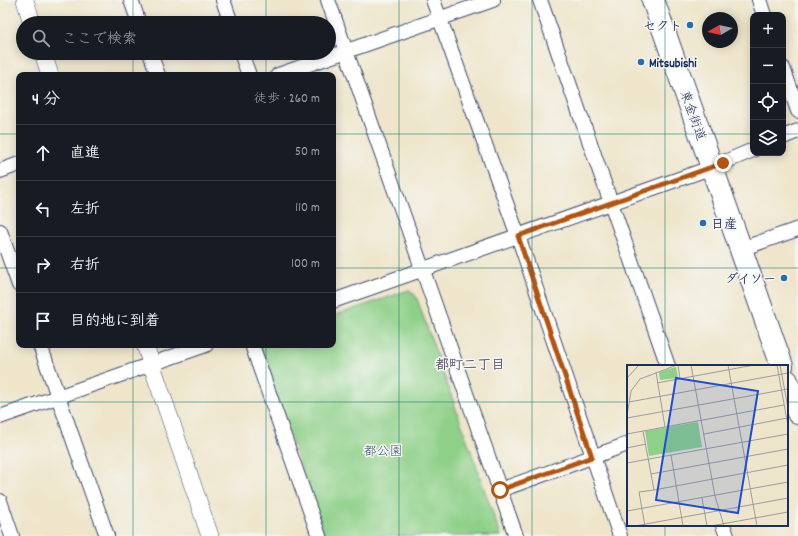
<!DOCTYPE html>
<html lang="ja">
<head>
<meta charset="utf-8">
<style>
  body { margin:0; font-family:Dekko,"Klee One",sans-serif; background:#242831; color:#f1f3f6 }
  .controls { position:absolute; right:12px; top:12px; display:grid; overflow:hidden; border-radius:8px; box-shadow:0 2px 10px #0003 }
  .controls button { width:36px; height:36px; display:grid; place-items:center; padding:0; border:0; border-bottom:1px solid #363941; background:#171b24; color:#f1f3f6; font:20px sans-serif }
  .compass { position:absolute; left:702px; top:12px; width:36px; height:36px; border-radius:50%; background:#171b24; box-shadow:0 2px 10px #0003; rotate:261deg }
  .stop { position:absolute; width:12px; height:12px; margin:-9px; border:3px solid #b45309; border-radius:50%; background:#fff }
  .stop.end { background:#b45309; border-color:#fff; box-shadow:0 1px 4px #0008 }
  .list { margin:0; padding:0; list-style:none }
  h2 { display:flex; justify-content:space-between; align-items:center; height:52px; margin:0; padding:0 16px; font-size:17px }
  h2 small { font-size:13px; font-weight:400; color:#9ea1a6 }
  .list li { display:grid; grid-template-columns:26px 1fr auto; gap:12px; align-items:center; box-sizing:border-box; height:56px; padding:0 16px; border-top:1px solid #363941 }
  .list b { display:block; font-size:15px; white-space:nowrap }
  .list em { font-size:13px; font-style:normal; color:#9ea1a6 }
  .icon { flex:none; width:22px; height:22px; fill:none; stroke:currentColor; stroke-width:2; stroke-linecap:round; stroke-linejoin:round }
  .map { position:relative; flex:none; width:798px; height:536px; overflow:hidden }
  .search { position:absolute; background:#171b24; box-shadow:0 2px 10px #0003; left:16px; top:16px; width:320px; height:44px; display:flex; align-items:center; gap:10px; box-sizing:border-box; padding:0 14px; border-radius:22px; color:#9ea1a6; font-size:15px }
  .panel { position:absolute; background:#171b24; box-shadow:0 2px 10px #0003; left:16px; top:72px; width:320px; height:276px; border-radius:8px }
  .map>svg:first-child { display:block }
  .green { fill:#8ed088; stroke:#548073 }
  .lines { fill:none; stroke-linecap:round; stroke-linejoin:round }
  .minor-casing { stroke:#3b4a6e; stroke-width:16 }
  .tertiary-casing { stroke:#3b4a6e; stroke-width:18 }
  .trunk-casing { stroke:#3b4a6e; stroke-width:24 }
  .minor { stroke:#fff; stroke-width:14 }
  .tertiary { stroke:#fff; stroke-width:17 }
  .trunk { stroke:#fff; stroke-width:22 }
  .route { stroke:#b45309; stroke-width:5 }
  .grid { fill:none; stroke:#0f766e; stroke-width:1; stroke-opacity:0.55 }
  .poi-dot { fill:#1f6fb2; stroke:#f6f6f2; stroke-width:1.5 }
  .labels { text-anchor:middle; stroke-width:3; stroke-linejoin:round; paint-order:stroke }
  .poi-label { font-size:13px; font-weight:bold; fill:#1b2f5e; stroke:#f6f6f2; text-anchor:end }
  .street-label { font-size:13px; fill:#1b2f5e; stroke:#f6f6f2 }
  .park-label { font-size:13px; fill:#385768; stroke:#f6f6f2 }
  .neighbourhood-label { font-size:14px; font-weight:bold; fill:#5c5370; stroke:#f6f6f2 }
  .inset-road { fill:none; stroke:#9a9c9f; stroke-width:1 }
  .view { fill:#1d4ed8; fill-opacity:0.15; stroke:#1d4ed8; stroke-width:2 }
  .inset-edge { fill:none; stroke:#1b2f5e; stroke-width:2 }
</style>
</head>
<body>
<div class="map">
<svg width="798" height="536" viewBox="0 0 798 536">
  <rect width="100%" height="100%" fill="#f6f6f2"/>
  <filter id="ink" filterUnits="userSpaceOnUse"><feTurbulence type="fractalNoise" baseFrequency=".025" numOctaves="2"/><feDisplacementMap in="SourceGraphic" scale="8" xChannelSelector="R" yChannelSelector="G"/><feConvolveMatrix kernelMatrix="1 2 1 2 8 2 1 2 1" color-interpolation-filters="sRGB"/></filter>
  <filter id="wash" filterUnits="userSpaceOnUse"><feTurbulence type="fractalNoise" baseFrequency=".012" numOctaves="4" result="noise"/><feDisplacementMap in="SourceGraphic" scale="16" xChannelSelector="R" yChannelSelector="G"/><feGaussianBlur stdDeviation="0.9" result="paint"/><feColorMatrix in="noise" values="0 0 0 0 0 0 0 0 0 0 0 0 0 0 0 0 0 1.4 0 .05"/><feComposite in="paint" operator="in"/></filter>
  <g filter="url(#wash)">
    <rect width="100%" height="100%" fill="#eee5ca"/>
    <path class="green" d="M409,290L416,296L501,536H325L259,347L260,345H333V316Z"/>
  </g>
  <g filter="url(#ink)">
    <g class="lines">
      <defs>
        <g id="minor">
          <path d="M131,0L139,23"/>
          <path d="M223,0L231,23"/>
          <path d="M328,0L516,536"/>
          <path d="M433,0L518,236L620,536"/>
          <path d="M540,0L668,366"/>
          <path d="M759,0L764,15"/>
          <path d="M150,53L158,75"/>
          <path d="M241,53L249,75"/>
          <path d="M783,68L798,111"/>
          <path d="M278,75L493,0"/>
          <path d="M783,137L798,131"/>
          <path d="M0,171L19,164"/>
          <path d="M0,231L19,285"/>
          <path d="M741,249L798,229"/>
          <path d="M333,301L713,167L753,150"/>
          <path d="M40,345L107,536"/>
          <path d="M252,345L319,536"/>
          <path d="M0,417L206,345"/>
          <path d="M500,490L628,444"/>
          <path d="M0,501L12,536"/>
          <path d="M723,525L727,536"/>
        </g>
        <g id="tertiary">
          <path d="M25,0L32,23"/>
          <path d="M43,53L50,75"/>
          <path d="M145,345L210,536"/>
        </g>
        <g id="trunk">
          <path d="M653,0L782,366"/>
          <path d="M787,381L798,413"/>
        </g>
      </defs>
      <use href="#minor" class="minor-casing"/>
      <use href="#tertiary" class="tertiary-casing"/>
      <use href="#trunk" class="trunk-casing"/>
      <use href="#minor" class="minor"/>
      <use href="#tertiary" class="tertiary"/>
      <use href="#trunk" class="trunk"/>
    </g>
  </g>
  <g class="lines" filter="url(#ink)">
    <path class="route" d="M500,490L592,457L518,236L723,163"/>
  </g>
  <path class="grid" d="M133,0V23M266,0V23M399,0V536M532,0V536M665,0V366M133,53V75M266,53V75M0,134H19M333,134H753M783,134H798M0,268H19M333,268H798M133,345V536M266,345V536M0,402H628M787,402H798M665,525V536"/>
  <g class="poi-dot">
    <circle cx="690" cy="25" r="4"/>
    <circle cx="641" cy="62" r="4"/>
    <circle cx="703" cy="223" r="4"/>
    <circle cx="784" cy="278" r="4"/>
  </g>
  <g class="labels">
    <g class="poi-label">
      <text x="682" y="30">セクト</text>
      <text x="649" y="67" text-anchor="start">Mitsubishi</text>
      <text x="711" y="228" text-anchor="start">日産</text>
      <text x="776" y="283">ダイソー</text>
    </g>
    <g class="street-label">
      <text transform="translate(694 115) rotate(70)" y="5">東金街道</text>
    </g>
    <g class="park-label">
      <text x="383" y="455">都公園</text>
    </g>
    <g class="neighbourhood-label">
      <text x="470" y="369">都町二丁目</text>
    </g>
  </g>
  <g transform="translate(627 365)">
    <rect width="161" height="161" fill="#eee5ca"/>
    <path d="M49,2L51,13L33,15L32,7ZM71,57L75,82L22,91L18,66Z" fill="#8ed088"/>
    <path class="inset-road" d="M51,0L53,14M64,0L88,131L97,161M101,0L130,161M150,0L161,61M153,0L161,43M29,7L38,62M0,13L12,0M30,18L127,0M2,37L161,8M0,51L4,26L13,14L50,0M0,53L161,24M16,66L27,125L12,127L18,161M0,69L157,40M77,69L160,53M0,83L19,79M44,90L56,161M0,98L161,69M24,109L161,84M27,125L161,100M75,133L80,161M0,146L161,117M8,161L161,133M84,161L161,147"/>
    <path class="view" d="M49,13L131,26L111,148L29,135Z"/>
    <rect width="161" height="161" class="inset-edge"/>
  </g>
</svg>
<div class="controls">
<button>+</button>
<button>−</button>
<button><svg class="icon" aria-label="locate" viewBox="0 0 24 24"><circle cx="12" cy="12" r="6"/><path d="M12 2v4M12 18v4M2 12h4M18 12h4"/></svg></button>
<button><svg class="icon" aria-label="layers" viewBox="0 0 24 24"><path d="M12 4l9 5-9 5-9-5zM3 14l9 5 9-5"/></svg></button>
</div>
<svg class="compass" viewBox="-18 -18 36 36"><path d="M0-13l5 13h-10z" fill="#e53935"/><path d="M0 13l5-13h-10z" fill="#9ea1a6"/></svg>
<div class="stop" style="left:500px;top:490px"></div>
<div class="stop end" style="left:723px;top:163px"></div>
<div class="search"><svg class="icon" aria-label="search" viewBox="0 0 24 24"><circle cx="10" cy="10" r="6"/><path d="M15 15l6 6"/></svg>ここで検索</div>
<section class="panel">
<h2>4 分<small>徒歩 · 260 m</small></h2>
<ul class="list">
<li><svg class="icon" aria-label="ahead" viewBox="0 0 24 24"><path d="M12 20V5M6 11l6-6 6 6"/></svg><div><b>直進</b></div><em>50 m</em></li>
<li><svg class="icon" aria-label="left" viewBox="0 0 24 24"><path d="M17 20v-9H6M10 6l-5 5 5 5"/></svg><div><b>左折</b></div><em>110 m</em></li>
<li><svg class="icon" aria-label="right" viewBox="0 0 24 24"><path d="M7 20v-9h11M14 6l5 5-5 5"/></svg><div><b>右折</b></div><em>100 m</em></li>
<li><svg class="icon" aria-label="arrive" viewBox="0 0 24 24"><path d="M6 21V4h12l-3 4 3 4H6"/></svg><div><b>目的地に到着</b></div></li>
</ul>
</section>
</div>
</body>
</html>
